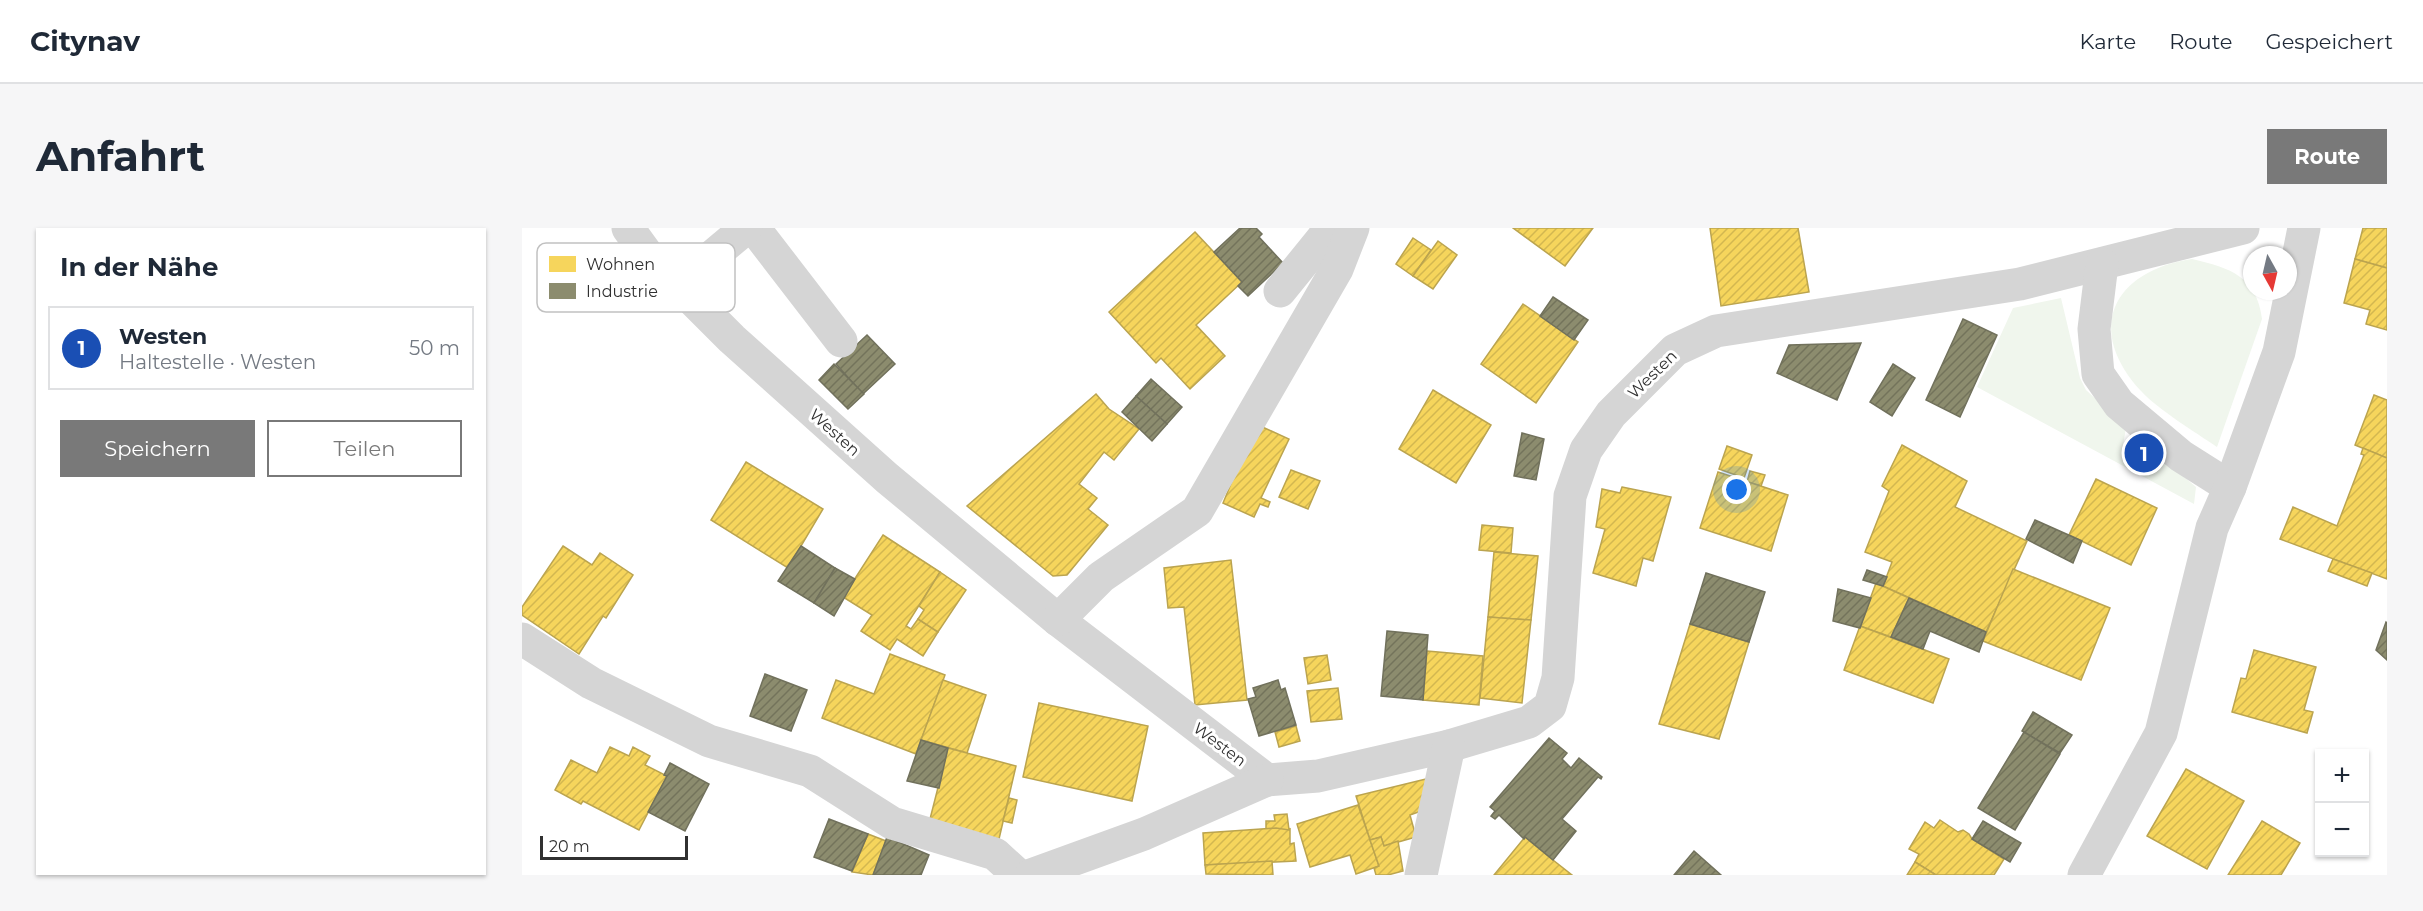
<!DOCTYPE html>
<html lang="de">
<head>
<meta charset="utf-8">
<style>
  body { margin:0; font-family:Montserrat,sans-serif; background:#f6f6f7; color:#1f2937 }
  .controls { position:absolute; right:18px; bottom:18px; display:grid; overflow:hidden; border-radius:0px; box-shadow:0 2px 4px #0004 }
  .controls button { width:54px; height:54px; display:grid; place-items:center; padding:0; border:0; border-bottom:2px solid #e0e1e3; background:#fff; color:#1f2937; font:30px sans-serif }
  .compass { position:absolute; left:1721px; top:18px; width:54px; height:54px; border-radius:50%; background:#fff; box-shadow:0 2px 4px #0004; rotate:172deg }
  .scale { position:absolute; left:18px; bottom:15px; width:148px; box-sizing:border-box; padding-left:6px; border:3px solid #313131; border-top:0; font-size:16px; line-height:21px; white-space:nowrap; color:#313131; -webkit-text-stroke:4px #fff; paint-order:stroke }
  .you { position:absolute; left:1215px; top:262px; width:21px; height:21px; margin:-15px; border:4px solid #fff; border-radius:50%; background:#1a73e8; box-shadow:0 0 0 9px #1a73e833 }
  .badge { display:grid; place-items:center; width:39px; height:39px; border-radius:50%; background:#797979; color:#fff; font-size:20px; font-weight:700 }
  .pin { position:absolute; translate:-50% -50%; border:3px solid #fff; box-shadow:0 2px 6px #0006 }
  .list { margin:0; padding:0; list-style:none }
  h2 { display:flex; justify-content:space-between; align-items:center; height:78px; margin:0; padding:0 24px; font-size:26px }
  h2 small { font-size:20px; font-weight:400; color:#747a83 }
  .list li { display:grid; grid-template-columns:39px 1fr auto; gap:18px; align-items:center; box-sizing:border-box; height:84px; margin:0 12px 12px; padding:0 12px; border:2px solid #e0e1e3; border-radius:0px }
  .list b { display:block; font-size:22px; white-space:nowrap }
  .list p { margin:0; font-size:20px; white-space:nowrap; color:#747a83 }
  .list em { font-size:20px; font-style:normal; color:#747a83 }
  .actions { display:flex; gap:12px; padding:18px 24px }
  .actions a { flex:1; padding:14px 0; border:2px solid #797979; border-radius:0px; text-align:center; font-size:21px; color:#797979 }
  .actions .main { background:#797979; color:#fff }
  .map { position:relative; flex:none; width:1865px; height:647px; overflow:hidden; border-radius:0px }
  header { display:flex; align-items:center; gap:36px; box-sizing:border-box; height:84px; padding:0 30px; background:#fff; border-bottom:2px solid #e0e1e3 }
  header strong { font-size:28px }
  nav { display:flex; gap:33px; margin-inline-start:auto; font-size:21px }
  .intro { display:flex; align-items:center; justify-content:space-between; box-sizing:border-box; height:144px; padding:0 36px }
  h1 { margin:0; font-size:42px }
  .button { padding:15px 27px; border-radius:0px; background:#797979; color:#fff; font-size:21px; font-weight:700 }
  main { display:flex; gap:36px; padding:0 36px }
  aside { flex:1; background:#fff; border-radius:0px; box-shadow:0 2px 4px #0004 }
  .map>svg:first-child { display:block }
  .green { fill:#f0f6ed }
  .homes { fill:url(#homes-hatch); stroke:#bba44f; stroke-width:1.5 }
  .industry { fill:url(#industry-hatch); stroke:#71715c; stroke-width:1.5 }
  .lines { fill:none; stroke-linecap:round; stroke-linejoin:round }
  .minor { stroke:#d5d5d5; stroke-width:33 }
  .labels { text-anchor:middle; stroke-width:6; stroke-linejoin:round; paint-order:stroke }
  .street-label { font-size:16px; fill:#313131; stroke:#fff }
  .key { fill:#fff; stroke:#c1c1c1; stroke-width:1.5 }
  .key-label { font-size:16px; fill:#313131 }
</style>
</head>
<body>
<header>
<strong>Citynav</strong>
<nav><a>Karte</a><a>Route</a><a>Gespeichert</a></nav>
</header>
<div class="intro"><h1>Anfahrt</h1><a class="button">Route</a></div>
<main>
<aside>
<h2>In der Nähe<small></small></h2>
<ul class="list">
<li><span class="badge" style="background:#1a4fb4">1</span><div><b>Westen</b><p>Haltestelle · Westen</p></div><em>50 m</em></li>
</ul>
<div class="actions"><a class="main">Speichern</a><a>Teilen</a></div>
</aside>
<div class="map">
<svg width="1865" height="647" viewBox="0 0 1865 647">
  <defs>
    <pattern id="homes-hatch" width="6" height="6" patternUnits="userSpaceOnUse" patternTransform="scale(1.5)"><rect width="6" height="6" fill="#f6d55c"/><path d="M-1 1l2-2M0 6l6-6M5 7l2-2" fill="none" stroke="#d3b750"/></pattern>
    <pattern id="industry-hatch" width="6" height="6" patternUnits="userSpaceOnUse" patternTransform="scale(1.5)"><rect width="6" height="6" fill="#8c8c6e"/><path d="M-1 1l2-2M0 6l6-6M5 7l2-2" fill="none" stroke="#73735b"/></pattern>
  </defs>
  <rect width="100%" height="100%" fill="#fff"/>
  <g class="green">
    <path d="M1670,31C1709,40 1735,49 1740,91L1695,219C1673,204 1637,182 1620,164C1562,102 1590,43 1670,31Z"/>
    <path d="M1539,70L1558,150L1564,162L1604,199L1600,224L1630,240L1634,225L1674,259L1672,276L1455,159L1491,80Z"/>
  </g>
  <g class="homes">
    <path d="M991,0H1071L1043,38Z"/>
    <path d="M1188,0H1276L1287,64L1199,78Z"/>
    <path d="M1841,0H1865V40L1833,31Z"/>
    <path d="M673,4L720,54L674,97L703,128L668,161L639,130L634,135L587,84Z"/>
    <path d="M891,10L909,22L891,48L874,36Z"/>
    <path d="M916,13L935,27L911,61L891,48Z"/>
    <path d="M1833,31L1865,40V102L1844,96L1848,82L1822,75Z"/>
    <path d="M1001,76L1056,114L1014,175L959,136Z"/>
    <path d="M911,162L969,197L934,255L877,221Z"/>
    <path d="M574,166L587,181L617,201L592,232L582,224L557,256L575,270L566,281L586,297L545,347L531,348L445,278Z"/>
    <path d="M1852,167L1865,172V230L1833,217Z"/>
    <path d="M736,197L767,211L739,270L748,274L746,279L738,276L732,289L701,275L722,224Z"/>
    <path d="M1380,217L1445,253L1433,279L1505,313L1464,404L1361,358L1370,334L1343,324L1367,263L1360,258Z"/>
    <path d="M1205,218L1230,227L1222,250L1197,241Z"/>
    <path d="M1841,220L1865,230V351L1758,311L1771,279L1815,298L1842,227L1839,226Z"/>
    <path d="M224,234L301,281L266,340L189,292Z"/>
    <path d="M769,242L798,253L786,281L757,269Z"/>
    <path d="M1228,243L1243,247L1239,258L1225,254Z"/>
    <path d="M1196,244L1266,267L1249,323L1178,300Z"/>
    <path d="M1574,251L1635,280L1609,337L1547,307Z"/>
    <path d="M1100,259L1149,269L1131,333L1121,330L1114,358L1071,345L1083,301L1074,299L1080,261L1098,265Z"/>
    <path d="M960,297L991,300L989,325L957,322Z"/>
    <path d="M361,307L418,344L384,398L389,401L396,391L416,404L401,428L375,411L368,422L339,403L350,387L321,369Z"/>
    <path d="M41,318L70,337L78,325L111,347L84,390L81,388L57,426L0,387V379Z"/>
    <path d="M972,324L1016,328L1009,392L966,389Z"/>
    <path d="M1811,331L1850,345L1845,358L1806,343Z"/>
    <path d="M709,332L725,472L673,477L662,379L646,380L642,340Z"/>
    <path d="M1491,341L1588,380L1559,452L1461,413Z"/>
    <path d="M418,344L444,362L416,404L396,391L402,382L397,378Z"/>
    <path d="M1354,355L1387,370L1369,409L1338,398Z"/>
    <path d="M966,389L1009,392L1000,475L958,470Z"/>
    <path d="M1168,396L1227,414L1197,511L1137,496Z"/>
    <path d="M1338,398L1427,431L1411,475L1322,442Z"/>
    <path d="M1732,422L1794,439L1782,482L1791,484L1785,505L1710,484L1719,450L1724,451Z"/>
    <path d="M905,423L961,428L957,477L901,472Z"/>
    <path d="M368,426L423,447L394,526L300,490L314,452L352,466Z"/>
    <path d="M805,427L809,452L786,456L782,430Z"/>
    <path d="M421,452L464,467L445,525L399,512Z"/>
    <path d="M816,460L820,491L789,494L785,463Z"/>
    <path d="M517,475L626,498L610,573L501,549Z"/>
    <path d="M774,498L778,513L757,519L753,504Z"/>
    <path d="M88,519L107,528L111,519L128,528L123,537L145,548L117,602L61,573L59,576L33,562L49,532L75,545Z"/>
    <path d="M426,520L494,538L477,611L407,595Z"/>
    <path d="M1664,541L1722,573L1685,641L1625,608Z"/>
    <path d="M904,551L902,582L888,587L894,609L862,618L859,609L848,612L834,568Z"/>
    <path d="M487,570L495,572L490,595L481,593Z"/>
    <path d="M836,577L857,638L834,646L828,627L788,639L775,596Z"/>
    <path d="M765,586L767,602L744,601V593H753L752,587Z"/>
    <path d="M1418,592L1436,604L1441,602L1447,606L1450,611L1482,631L1472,647H1414L1393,634L1397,626L1387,621L1403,594L1412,600Z"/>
    <path d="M1740,593L1778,615L1759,647H1706Z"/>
    <path d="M754,600L767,602L768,600V616L772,615L774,633L683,637L681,605Z"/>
    <path d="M346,606L364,613L351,647L330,644Z"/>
    <path d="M859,609L862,618L876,613L881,643L866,647H854L852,640L857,638L848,612Z"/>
    <path d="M1003,609L1031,632L1050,647H972Z"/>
    <path d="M750,633L751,647L684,646L683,637Z"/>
    <path d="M1393,634L1414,647H1385Z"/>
  </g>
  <g class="industry">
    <path d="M718,0H734L740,6L737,9L761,35L726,68L716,58L720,54L692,24Z"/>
    <path d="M1031,69L1066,92L1052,112L1018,88Z"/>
    <path d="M1441,91L1475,107L1438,189L1404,172Z"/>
    <path d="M345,107L373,136L341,166L314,136Z"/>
    <path d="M1339,115L1315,172L1255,145L1267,117Z"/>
    <path d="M312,136L342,166L326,181L297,152Z"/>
    <path d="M1371,136L1393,150L1370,188L1348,174Z"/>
    <path d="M629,151L660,179L645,196L614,168Z"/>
    <path d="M614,168L645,196L630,213L600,184Z"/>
    <path d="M1000,205L1022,211L1014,252L992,248Z"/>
    <path d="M1513,292L1560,313L1551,335L1504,311Z"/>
    <path d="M279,318L313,340L292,375L256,353Z"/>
    <path d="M313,340L333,351L312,388L292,375Z"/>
    <path d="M1345,342L1365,349L1361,358L1341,352Z"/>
    <path d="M1184,345L1243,364L1227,414L1168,396Z"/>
    <path d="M1316,361L1349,370L1338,400L1311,393Z"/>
    <path d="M1387,370L1464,404L1457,424L1408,403L1401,421L1369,409Z"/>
    <path d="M1864,394L1865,395V432L1854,422Z"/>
    <path d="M865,403L906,407L901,472L859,468Z"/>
    <path d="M243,446L285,462L269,503L228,488Z"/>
    <path d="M756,452L759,462L763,460L774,497L737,508L726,471L734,469L731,460Z"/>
    <path d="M1511,484L1550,507L1538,525L1500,503Z"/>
    <path d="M1502,504L1538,526L1493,602L1456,580Z"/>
    <path d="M1027,510L1045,525L1040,531L1049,540L1057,530L1080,549L1079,551L1076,549L1040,591L1054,603L1031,632L1003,609L1002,611L977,587L973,591L969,588L973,583L968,579Z"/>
    <path d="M399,512L426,520L417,560L385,553Z"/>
    <path d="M148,535L187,556L163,603L126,584L145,548L142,547Z"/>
    <path d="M307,591L346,606L330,643L292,629Z"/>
    <path d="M1461,593L1499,615L1488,634L1450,611Z"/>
    <path d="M365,609L407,627L399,647H351Z"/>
    <path d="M1172,623L1199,647H1152Z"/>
  </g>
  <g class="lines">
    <g class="minor">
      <path d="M106,0L124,25L210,111L365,250L536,392L745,552L796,548L927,518L1007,494L1028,478L1036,450L1048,268L1064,222L1089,186L1153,122L1194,103L1498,56L1721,0"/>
      <path d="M232,0L319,113"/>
      <path d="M1580,36L1572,101L1576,146L1597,176L1659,228L1708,259"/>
      <path d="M156,57L224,0"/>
      <path d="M758,63L800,11L824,0"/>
      <path d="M536,392L579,349L675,283L815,41L831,0"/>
      <path d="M0,411L69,455L187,513L288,543L370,595L473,626L496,647"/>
      <path d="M509,647L622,606L745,552"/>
      <path d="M899,647L927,518"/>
      <path d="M1562,647L1639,505L1690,300L1708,259L1757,124L1782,0"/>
    </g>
  </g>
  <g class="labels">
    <g class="street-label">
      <text transform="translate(1130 146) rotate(-44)" y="6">Westen</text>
      <text transform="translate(313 204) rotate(42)" y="6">Westen</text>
      <text transform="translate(698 516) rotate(37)" y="6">Westen</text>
    </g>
  </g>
  <rect x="15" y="15" width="198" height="69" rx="9" class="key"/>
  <rect x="27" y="28" width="27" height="16" fill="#f6d55c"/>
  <rect x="27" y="55" width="27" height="16" fill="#8c8c6e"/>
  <g class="key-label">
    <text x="64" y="42">Wohnen</text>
    <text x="64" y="69">Industrie</text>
  </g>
</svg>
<div class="controls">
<button>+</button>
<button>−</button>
</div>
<svg class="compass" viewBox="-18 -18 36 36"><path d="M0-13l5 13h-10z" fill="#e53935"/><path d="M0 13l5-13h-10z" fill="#747a83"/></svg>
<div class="scale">20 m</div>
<div class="you"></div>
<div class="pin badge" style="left:1622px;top:225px;background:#1a4fb4">1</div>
</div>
</main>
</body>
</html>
